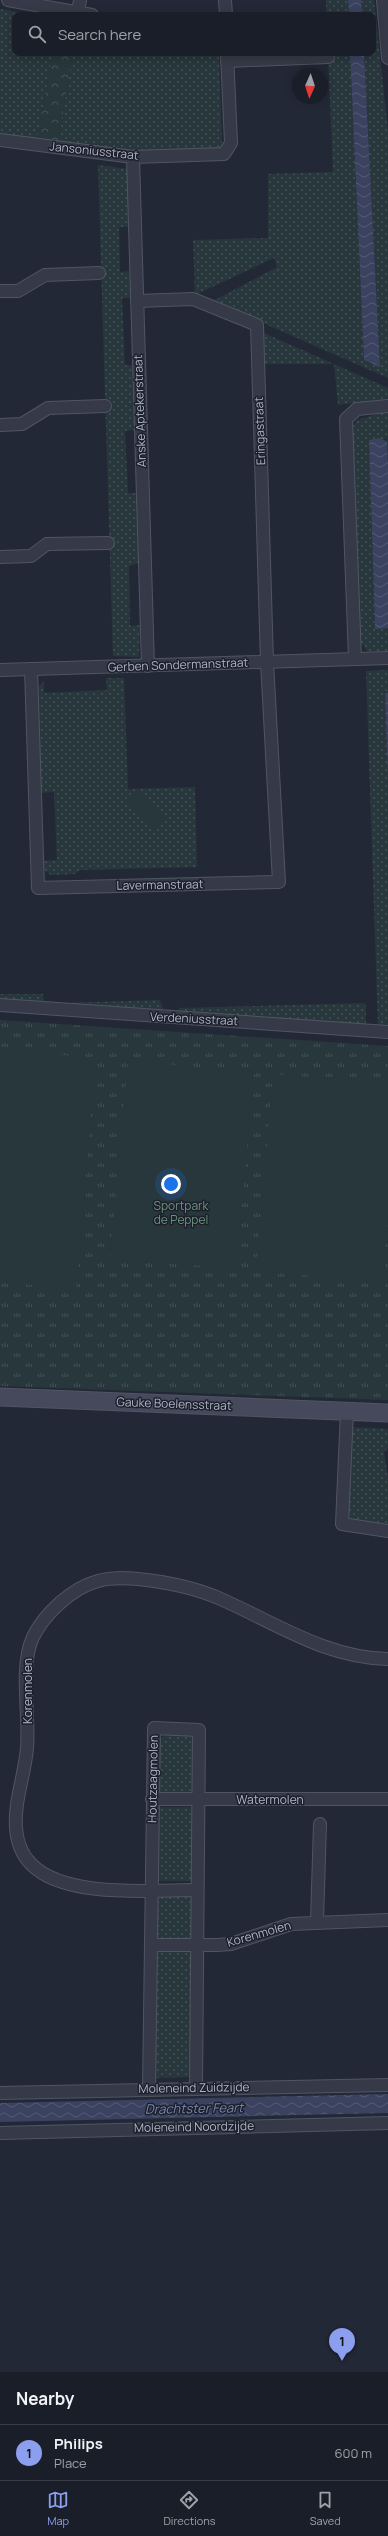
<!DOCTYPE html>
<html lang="en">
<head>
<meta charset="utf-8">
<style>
  body { margin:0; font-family:Manrope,sans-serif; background:#232731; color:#f1f3f6 }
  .compass { position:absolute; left:292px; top:68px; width:36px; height:36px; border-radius:50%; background:#1a1e29; box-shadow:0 2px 10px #0003; rotate:183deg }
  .you { position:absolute; left:171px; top:1184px; width:14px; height:14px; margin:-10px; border:3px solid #fff; border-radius:50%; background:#1a73e8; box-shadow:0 0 0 6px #1a73e833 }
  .badge { display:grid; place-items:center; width:26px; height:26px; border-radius:50%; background:#8c9fef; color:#111; font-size:13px; font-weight:700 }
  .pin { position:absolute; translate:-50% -33px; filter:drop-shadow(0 1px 2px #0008) }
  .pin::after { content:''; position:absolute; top:21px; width:14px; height:12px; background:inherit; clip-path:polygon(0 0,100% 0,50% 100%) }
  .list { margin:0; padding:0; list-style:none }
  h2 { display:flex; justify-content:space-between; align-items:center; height:52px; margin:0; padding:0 16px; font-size:17px }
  h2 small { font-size:13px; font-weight:400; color:#9fa2a8 }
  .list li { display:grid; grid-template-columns:26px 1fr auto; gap:12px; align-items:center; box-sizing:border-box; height:56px; padding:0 16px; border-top:1px solid #383c46 }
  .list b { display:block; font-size:15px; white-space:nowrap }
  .list p { margin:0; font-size:13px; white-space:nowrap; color:#9fa2a8 }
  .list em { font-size:13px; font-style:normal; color:#9fa2a8 }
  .icon { flex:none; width:22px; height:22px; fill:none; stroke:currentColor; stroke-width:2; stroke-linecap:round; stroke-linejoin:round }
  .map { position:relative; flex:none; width:388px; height:2372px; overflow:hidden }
  .search { position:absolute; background:#1a1e29; box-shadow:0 2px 10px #0003; left:12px; right:12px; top:12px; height:44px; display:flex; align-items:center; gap:10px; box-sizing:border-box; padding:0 14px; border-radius:8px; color:#9fa2a8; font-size:15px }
  .sheet { height:108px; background:#1a1e29 }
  nav { display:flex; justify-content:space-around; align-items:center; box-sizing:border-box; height:56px; border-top:1px solid #383c46; background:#1a1e29; font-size:11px; color:#9fa2a8 }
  nav a { display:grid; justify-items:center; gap:2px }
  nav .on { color:#8c9fef }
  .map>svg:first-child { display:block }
  .grass { fill:url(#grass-dots) }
  .forest { fill:url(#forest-crowns) }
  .park { fill:url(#park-tufts) }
  .pitch { fill:#28373c }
  .water { fill:url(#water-waves) }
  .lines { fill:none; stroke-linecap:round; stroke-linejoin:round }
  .minor-casing { stroke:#515563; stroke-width:14 }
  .secondary-casing { stroke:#515563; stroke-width:19 }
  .minor { stroke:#363a48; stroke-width:12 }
  .secondary { stroke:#45495b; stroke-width:17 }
  .labels { text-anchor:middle; stroke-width:3; stroke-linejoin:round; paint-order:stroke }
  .street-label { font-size:12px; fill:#b1b5c4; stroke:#1c202d }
  .park-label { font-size:12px; fill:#6b937c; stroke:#1c202d }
  .water-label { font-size:13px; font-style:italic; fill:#7c86aa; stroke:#1c202d }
</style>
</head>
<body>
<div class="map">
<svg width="388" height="2372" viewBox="0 0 388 2372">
  <defs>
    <pattern id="grass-dots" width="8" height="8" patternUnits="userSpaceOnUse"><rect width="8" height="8" fill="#28373c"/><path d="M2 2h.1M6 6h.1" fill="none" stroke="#455257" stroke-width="1.8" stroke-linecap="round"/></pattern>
    <pattern id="forest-crowns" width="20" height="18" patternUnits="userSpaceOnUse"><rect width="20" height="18" fill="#28373c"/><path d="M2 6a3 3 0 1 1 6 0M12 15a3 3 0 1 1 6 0" fill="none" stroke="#455257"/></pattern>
    <pattern id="park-tufts" width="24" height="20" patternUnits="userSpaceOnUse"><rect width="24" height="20" fill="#28373c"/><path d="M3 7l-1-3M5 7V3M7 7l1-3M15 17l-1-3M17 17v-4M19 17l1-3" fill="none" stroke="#455257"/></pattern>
    <pattern id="water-waves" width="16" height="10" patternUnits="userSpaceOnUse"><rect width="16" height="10" fill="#3a4260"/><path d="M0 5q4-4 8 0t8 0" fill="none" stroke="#545b75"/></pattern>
  </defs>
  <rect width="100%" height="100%" fill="#232837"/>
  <g class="grass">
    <path d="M326,0H348L349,15H326Z"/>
    <path d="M361,0H374L388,132V378L213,301L277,267L274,258L195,295L193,240L268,238V174L333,172L328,53H350L364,360L380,367L364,53H373V15H362Z"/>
    <path d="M0,9L34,15H15V53H53L37,139L0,133Z"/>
    <path d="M73,53H219L222,146L220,149L139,152L58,142Z"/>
    <path d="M98,165L128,169V227H119L120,272L129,271L130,298H122L125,365H132L134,430L125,431L128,493H136L138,563L129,566L130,626L140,625L139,657L113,656Z"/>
    <path d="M264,333L388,388V399L338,405L334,364H265Z"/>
    <path d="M383,412H388V464L386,439L369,440L375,628H388V651H367L360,641L353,426L357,420Z"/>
    <path d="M388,670V693L385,695L388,779V1026H378L366,671Z"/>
    <path d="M106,678H124L128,789L195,787L197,867L80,870L75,874L51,875L42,868V861L57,860L54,792L40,793L39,686L44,681V693L107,690Z"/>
    <path d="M0,994H43L44,1004L0,1000Z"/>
    <path d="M160,1000L164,1012L62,1005L63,1003Z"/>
    <path d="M364,1003L366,1006V1026L180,1013L179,1008Z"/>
    <path d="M351,1427L388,1429V1448L384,1452L388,1478V1526L353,1521L347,1513Z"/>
    <path d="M164,1735L193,1736L195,1794L159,1793V1744Z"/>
    <path d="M157,1807H195L194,1881H156Z"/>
    <path d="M156,1897H193L190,2077L155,2078Z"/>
  </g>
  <path class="forest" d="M53,53H73L58,142L37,139Z"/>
  <path class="park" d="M0,1020L388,1046V1400L0,1386Z"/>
  <g class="pitch">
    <path d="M135,790L165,819L155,830L125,800Z"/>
    <path d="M0,1050L96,1058L76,1289L0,1282Z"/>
    <path d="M128,1061L254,1072L236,1269L110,1258Z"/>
    <path d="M273,1074L388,1083V1217L383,1282L256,1271Z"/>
  </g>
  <g class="water">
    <path d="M348,0H361L362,15H349Z"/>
    <path d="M350,53H364L380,367L364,360Z"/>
    <path d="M381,438L387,442L388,464V628L375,629L369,440Z"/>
    <path d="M388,693V779L385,694Z"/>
    <path d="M388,2094V2113L0,2122V2103Z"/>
  </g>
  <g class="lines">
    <defs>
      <g id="minor">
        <path d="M8,0L92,15"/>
        <path d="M225,0L226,15"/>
        <path d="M383,0L388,58"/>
        <path d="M78,13L80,0"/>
        <path d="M227,61L328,57"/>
        <path d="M0,140L133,157L224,154L231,143L227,53"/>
        <path d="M133,157L148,666"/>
        <path d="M0,291H18L45,275L99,273"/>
        <path d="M0,425L22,424L48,408L105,406"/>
        <path d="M0,557L31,556L47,544L108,543"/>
        <path d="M355,659L346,419L357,409L388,406"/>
        <path d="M31,669L38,888L279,882L267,662L257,325L193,299L137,301"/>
        <path d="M0,670L388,658"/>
        <path d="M0,1005L388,1032"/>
        <path d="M347,1411L342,1524L388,1531"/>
        <path d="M152,1799H388"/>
        <path d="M197,1890C152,1890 65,1899 31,1864C21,1854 17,1841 16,1828C14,1801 25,1774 27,1748C30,1715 19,1667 33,1637C45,1613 72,1588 98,1581C111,1577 125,1578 138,1579C167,1582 197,1588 223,1600C277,1624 327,1658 388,1659"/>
        <path d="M317,1921L320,1824"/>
        <path d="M152,1945H217L231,1944L291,1924L388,1920"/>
        <path d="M149,2089L154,1728L199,1730L196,2088"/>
        <path d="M0,2093L388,2085"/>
        <path d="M0,2133L388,2123"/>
      </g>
      <path id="secondary" d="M0,1397L388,1413"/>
    </defs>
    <use href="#minor" class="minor-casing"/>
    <use href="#secondary" class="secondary-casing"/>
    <use href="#minor" class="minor"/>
    <use href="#secondary" class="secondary"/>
  </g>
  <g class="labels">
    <g class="street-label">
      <text transform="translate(94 151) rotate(6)" y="4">Jansoniusstraat</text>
      <text transform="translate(140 411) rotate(-92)" y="4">Anske Aptekerstraat</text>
      <text transform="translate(260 431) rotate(-92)" y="4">Eringastraat</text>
      <text transform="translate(178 665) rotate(-2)" y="4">Gerben Sondermanstraat</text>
      <text transform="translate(160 885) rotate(-1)" y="4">Lavermanstraat</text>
      <text transform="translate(194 1019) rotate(3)" y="4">Verdeniusstraat</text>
      <text transform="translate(174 1404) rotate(2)" y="4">Gauke Boelensstraat</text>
      <text transform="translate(28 1691) rotate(-90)" y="4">Korenmolen</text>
      <text transform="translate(153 1779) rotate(-89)" y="4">Houtzaagmolen</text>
      <text x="270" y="1804">Watermolen</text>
      <text transform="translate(259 1934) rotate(-16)" y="4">Korenmolen</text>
      <text transform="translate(194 2088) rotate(-1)" y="4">Moleneind Zuidzijde</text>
      <text transform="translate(194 2127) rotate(-1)" y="4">Moleneind Noordzijde</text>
    </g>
    <g class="park-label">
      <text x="181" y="1210">Sportpark<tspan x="181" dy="14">de Peppel</tspan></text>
    </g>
    <g class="water-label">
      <text transform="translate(194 2108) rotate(-1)" y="5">Drachtster Feart</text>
    </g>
  </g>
</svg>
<svg class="compass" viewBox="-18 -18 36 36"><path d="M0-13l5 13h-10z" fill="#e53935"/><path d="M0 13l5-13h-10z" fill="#9fa2a8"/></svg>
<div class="you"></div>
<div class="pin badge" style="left:342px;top:2361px">1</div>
<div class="search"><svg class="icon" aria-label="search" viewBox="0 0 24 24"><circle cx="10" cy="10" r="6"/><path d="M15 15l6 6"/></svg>Search here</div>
</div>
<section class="sheet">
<h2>Nearby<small></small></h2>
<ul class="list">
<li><span class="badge">1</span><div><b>Philips</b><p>Place</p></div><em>600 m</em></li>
</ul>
</section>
<nav>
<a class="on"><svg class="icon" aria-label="map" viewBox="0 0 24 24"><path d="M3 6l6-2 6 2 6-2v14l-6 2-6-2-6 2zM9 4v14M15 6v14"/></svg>Map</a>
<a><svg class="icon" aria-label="directions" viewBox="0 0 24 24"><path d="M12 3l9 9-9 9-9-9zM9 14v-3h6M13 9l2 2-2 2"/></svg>Directions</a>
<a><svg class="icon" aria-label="saved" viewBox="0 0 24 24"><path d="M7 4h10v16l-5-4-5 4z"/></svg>Saved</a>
</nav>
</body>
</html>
